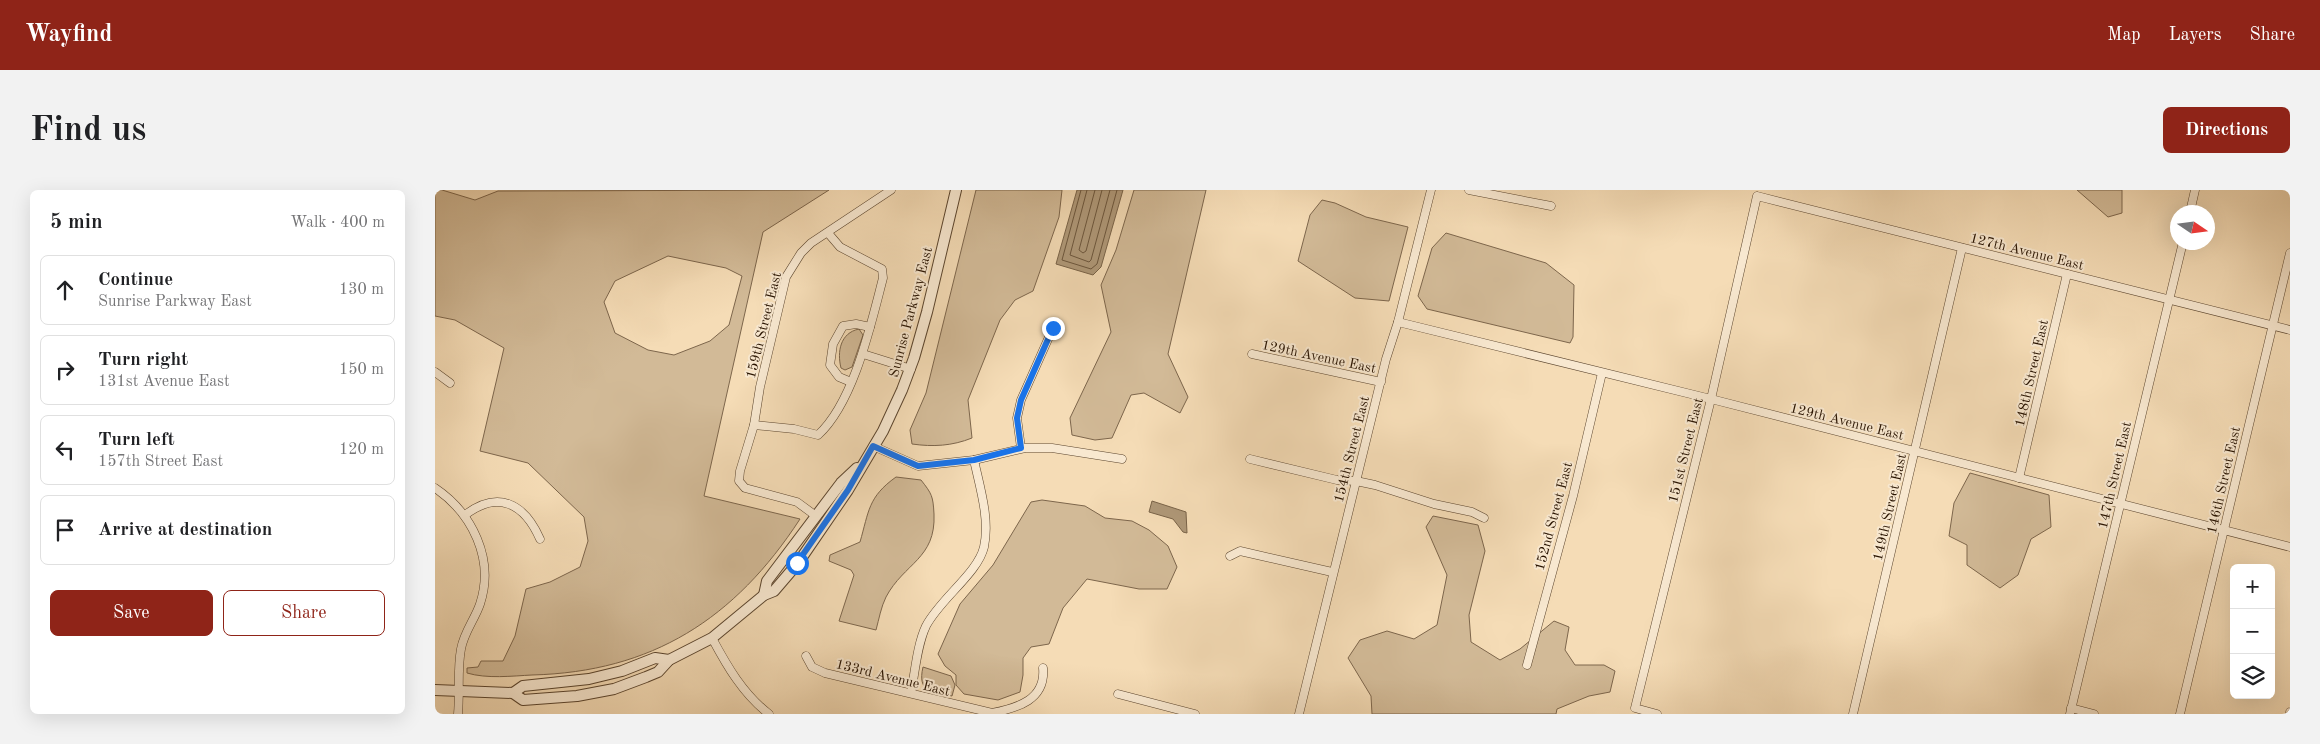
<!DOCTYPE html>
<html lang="en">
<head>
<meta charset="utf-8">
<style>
  body { margin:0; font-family:"Old Standard TT",serif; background:#f2f2f2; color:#202124 }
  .controls { position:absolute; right:15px; bottom:15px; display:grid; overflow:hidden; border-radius:8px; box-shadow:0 5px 20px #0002 }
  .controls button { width:45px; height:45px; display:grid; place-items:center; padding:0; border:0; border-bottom:1px solid #e0e0e0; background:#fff; color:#202124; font:25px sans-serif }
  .compass { position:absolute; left:1735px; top:15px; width:45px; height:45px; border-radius:50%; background:#fff; box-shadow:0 5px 20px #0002; rotate:103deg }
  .stop { position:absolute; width:15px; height:15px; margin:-11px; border:4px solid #1a73e8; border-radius:50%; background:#fff }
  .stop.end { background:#1a73e8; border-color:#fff; box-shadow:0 1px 5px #0008 }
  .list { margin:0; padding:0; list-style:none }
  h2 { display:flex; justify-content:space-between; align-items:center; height:65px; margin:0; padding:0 20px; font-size:21px }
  h2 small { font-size:16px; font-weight:400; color:#757577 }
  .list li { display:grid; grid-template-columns:32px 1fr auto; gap:15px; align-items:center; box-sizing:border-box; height:70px; margin:0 10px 10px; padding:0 10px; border:1px solid #e0e0e0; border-radius:8px }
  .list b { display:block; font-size:19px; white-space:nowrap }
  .list p { margin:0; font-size:16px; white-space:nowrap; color:#757577 }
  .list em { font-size:16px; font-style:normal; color:#757577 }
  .actions { display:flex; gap:10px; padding:15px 20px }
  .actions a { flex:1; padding:11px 0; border:1px solid #8f2418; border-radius:8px; text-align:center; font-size:18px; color:#8f2418 }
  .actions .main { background:#8f2418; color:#fff }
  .icon { flex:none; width:28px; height:28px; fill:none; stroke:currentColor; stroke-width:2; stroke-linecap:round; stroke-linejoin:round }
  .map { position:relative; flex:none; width:1855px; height:524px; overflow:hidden; border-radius:8px }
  header { display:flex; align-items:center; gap:30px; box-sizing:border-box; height:70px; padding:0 25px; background:#8f2418; color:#fff }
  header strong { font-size:24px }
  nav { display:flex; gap:28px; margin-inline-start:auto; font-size:18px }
  .intro { display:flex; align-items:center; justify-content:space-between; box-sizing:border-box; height:120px; padding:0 30px }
  h1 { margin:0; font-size:35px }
  .button { padding:12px 22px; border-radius:8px; background:#8f2418; color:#fff; font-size:18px; font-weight:700 }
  main { display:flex; gap:30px; padding:0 30px }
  aside { flex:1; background:#fff; border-radius:8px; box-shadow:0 5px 20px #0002 }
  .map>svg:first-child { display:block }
  .green { fill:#d2ba97; stroke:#7d664c; fill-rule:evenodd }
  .water { fill:#af9878; stroke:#796348 }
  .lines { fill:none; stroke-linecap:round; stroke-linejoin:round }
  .shore { stroke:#6c563c; stroke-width:1 }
  .minor-casing { stroke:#5b452e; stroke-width:9 }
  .tertiary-casing { stroke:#5b452e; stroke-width:12 }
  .minor { stroke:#f8e8d0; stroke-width:8 }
  .tertiary { stroke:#f8e8d0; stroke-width:10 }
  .route { stroke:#1a73e8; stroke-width:6 }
  .labels { text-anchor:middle; stroke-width:4; stroke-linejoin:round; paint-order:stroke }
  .street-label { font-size:14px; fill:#281300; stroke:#f8e8d0 }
</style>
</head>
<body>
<header>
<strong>Wayfind</strong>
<nav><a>Map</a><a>Layers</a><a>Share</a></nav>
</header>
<div class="intro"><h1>Find us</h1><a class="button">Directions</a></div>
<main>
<aside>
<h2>5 min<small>Walk · 400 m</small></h2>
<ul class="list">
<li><svg class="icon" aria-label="ahead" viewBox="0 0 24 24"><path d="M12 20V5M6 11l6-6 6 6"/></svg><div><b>Continue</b><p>Sunrise Parkway East</p></div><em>130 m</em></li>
<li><svg class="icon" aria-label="right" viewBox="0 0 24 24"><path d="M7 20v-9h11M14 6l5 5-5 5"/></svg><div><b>Turn right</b><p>131st Avenue East</p></div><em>150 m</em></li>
<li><svg class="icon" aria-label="left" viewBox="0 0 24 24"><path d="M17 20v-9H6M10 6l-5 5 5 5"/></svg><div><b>Turn left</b><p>157th Street East</p></div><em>120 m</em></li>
<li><svg class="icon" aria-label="arrive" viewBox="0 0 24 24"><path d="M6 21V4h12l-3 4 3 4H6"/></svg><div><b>Arrive at destination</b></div></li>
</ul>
<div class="actions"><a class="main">Save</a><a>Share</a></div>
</aside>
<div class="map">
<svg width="1855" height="524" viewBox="0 0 1855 524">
  <rect width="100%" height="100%" fill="#f5dcb6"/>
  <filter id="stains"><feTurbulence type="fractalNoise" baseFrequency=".004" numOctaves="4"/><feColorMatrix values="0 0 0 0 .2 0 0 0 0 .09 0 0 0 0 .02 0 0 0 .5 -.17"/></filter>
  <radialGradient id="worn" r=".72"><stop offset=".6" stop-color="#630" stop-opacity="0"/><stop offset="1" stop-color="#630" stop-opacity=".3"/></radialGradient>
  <g class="green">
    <path d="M0,0H7L40,10L63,1L394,0L328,42L269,306L365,329C300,429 217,482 97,485C77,486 52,489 32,483V478L43,477L46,471H68L80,446L91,399L115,392L145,377L153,351L149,327L93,273L45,261L69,158L20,130L0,126ZM233,66L291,78L307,86L294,135L275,151L239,165L213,160L180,143L169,112L180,91Z"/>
    <path d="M541,0H627L624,27L598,101L580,110L565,130L533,210L537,248C517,256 498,257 477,254L475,240L491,203Z"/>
    <path d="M699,0H771L733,164L753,207L745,223L709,203L696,205L677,248L660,250L637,245L635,228L676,142L666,95L681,60Z"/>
    <path d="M1642,0H1687V23L1673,27Z"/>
    <path d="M887,10L900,13L931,27L973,37L954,111L920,108L863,71L875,25Z"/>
    <path d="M1011,43L1111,73L1139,95L1138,147L1135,153L992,119L983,106L997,58Z"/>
    <path d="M424,139L428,145L417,177L410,180L406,178C402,162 405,143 424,139Z"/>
    <path d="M1535,283L1614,305L1616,337L1596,349L1583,385L1565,398L1532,375V355L1514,346L1519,313Z"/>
    <path d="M461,287L486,290C497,304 498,306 499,324C501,369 469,373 451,407C446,417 444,429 441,440L404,431L419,385L416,380L394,371L395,365L425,352C434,321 433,307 461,287Z"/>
    <path d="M607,310L650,316L670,328L697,331L714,340L733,356L742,377L732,399H704L652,389L628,418L614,454L596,457L588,468V485L585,502L563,510L529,504L521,495V485L510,476L503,464L525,414L558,375L596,312Z"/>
    <path d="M998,326L1043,335L1050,361L1034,425L1036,452L1065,470L1085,459L1119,431L1134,437L1130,460L1140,475H1169L1180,481L1175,502L1154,506L1122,519L1121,524H937L936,506L913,468L925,450L952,441L979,449L1002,435L1012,385L991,337Z"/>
    <path d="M488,477L516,486L520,495L517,506C497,501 482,503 488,477Z"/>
  </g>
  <g class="water">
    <path d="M642,0H688L666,77L658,85L621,74Z"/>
    <path d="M717,311L751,322L752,343L748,342L738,329L714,322Z"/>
  </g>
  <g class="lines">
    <g class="shore">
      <path d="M646,0L627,70L656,79L662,74L682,0"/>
      <path d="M652,0L635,65L654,72L656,70L675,0"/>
      <path d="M660,0L644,60L648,63L651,61L667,0"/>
    </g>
    <defs>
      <g id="minor">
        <path d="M1034,0L1116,16"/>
        <path d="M1755,22L1760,0"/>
        <path d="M963,132L1276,209L1855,357"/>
        <path d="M428,164L476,179"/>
        <path d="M817,164L946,192"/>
        <path d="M0,182L15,193"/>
        <path d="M416,192L404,187L395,175L398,154L408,136L421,134L435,137"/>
        <path d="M319,235L359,239L383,245C419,212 436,134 448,88L447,79L405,57L393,43"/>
        <path d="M438,256L483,276L539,270L590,258H617L687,269"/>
        <path d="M586,258L582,228L586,210L618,138"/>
        <path d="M815,269L902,290L921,291L940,295L999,314L1037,322L1049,328"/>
        <path d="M1584,288L1632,84"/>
        <path d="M0,298C37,323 60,369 45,414C40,429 29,442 26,459C22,480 25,503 23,524"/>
        <path d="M30,325C63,300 89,313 105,349"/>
        <path d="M381,326L362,312L310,298L304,291L305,281L319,235L325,197L351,87L366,63L376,53L456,0"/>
        <path d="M795,366L805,361L897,382"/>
        <path d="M277,448C292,476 308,504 334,524"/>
        <path d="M371,466L377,477L390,483L557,523C582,518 611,510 608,478"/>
        <path d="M1092,475L1138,306L1167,183"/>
        <path d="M476,503C480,482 482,455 491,436C505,409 543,383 549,357C555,329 545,298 539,270"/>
        <path d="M683,504L760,524"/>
        <path d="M1636,518L1659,524"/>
        <path d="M864,524L951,169L963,132L996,0"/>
        <path d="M1222,524L1200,518L1276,209L1322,6L1855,140"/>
        <path d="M1418,524L1527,58"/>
        <path d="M1635,524L1748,52"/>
        <path d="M1745,524L1855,63"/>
        <path d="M1855,524V522"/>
      </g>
      <g id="tertiary">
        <path d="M329,405L332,391L406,293L422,278"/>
        <path d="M0,500L78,503L88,510L142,506L179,499L211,487L223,482L234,470L277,448L329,405L339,401L363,373L413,300L448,241L467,200L479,168L492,122L521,0"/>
        <path d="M78,503L88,496L154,489L187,481L220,468L234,470"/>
      </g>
    </defs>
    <use href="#minor" class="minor-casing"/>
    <use href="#tertiary" class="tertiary-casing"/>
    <use href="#minor" class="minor"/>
    <use href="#tertiary" class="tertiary"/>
  </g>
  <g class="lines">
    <path class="route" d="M362,373L413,300L438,256L483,276L539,270L586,258L582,228L586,210L618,138"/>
  </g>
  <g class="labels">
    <g class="street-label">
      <text transform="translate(1592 61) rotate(14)" y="5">127th Avenue East</text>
      <text transform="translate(475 122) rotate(-75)" y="5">Sunrise Parkway East</text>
      <text transform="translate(328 135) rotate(-76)" y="5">159th Street East</text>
      <text transform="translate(884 166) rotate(12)" y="5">129th Avenue East</text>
      <text transform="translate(1596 183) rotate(-77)" y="5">148th Street East</text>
      <text transform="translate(1412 231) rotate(14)" y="5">129th Avenue East</text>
      <text transform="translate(916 259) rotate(-76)" y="5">154th Street East</text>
      <text transform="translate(1250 260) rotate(-76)" y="5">151st Street East</text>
      <text transform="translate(1679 285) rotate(-77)" y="5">147th Street East</text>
      <text transform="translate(1788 290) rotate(-77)" y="5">146th Street East</text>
      <text transform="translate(1454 317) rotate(-77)" y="5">149th Street East</text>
      <text transform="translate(1118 326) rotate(-75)" y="5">152nd Street East</text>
      <text transform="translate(458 487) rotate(14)" y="5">133rd Avenue East</text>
    </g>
  </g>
  <rect width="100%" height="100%" filter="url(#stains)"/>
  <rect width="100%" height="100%" fill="url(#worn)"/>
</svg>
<div class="controls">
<button>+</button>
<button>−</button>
<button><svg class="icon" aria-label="layers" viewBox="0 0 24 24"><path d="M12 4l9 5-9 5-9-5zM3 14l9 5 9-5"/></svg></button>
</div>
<svg class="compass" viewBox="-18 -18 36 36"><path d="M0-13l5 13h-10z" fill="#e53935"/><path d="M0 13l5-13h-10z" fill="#757577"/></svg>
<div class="stop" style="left:362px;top:373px"></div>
<div class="stop end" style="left:618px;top:138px"></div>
</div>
</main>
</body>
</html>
